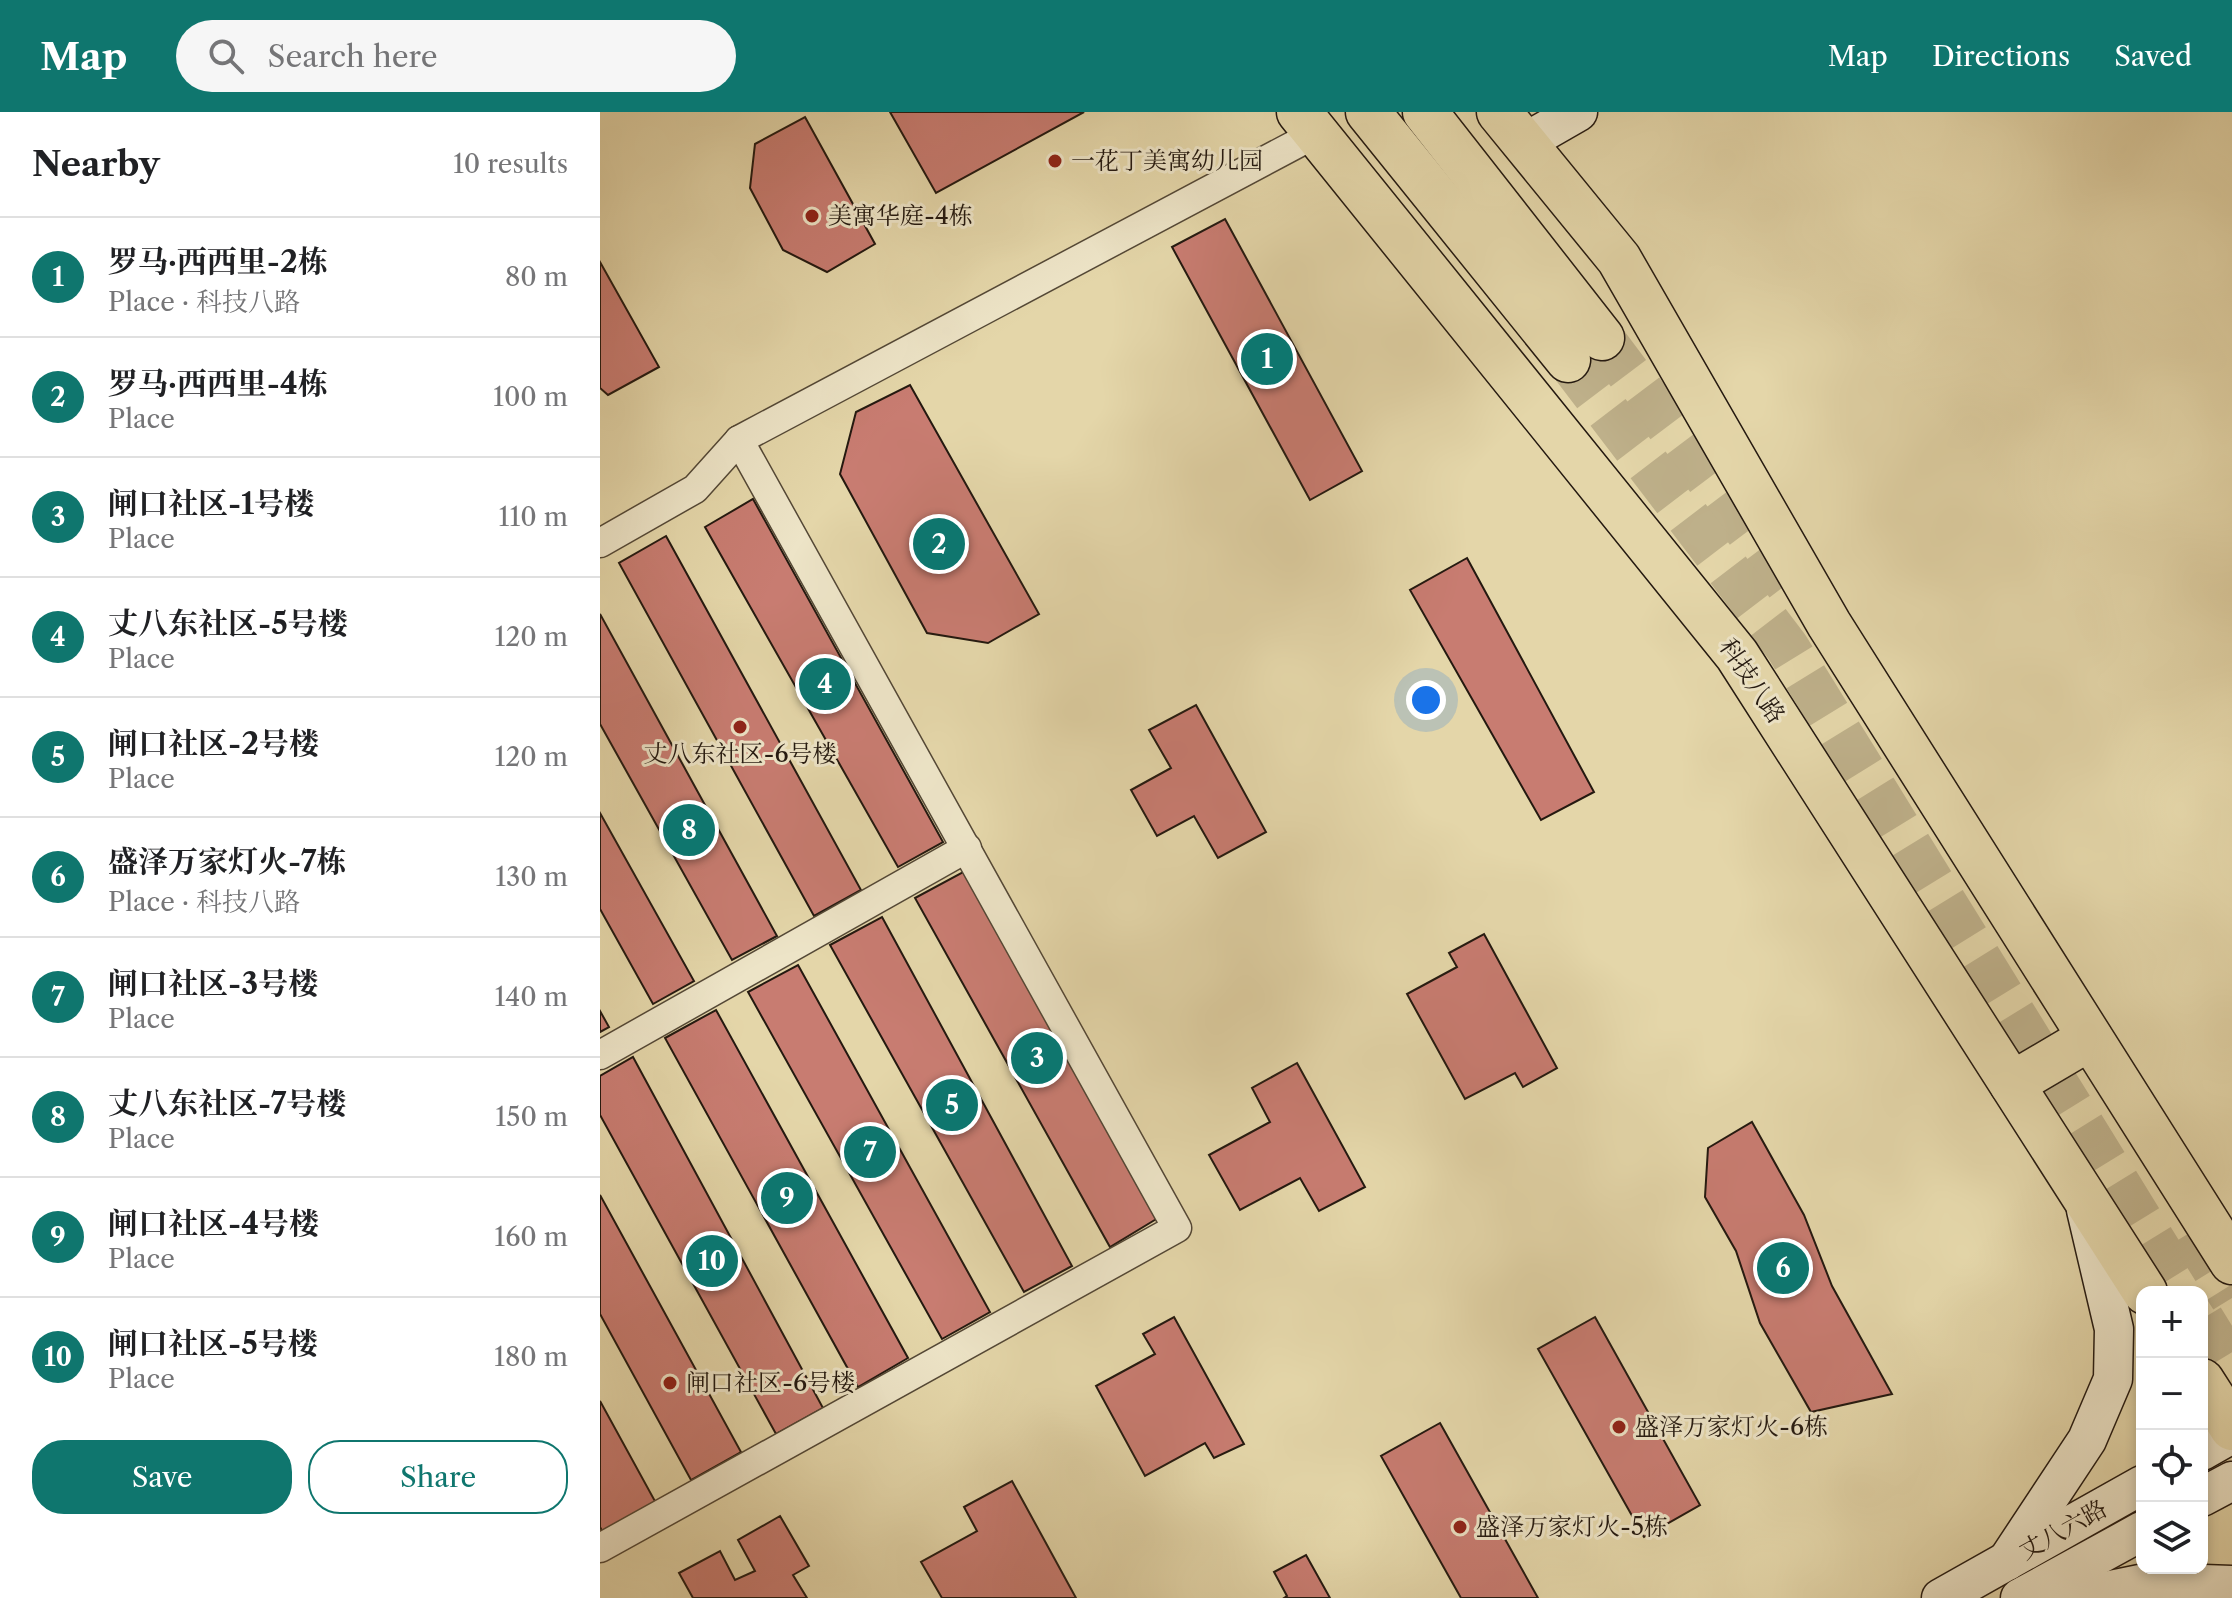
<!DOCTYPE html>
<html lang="en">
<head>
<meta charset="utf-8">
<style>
  body { margin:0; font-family:"Libre Caslon Text","Noto Serif SC",serif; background:#f6f6f6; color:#202124 }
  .controls { position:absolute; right:24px; bottom:24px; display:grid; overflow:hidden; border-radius:16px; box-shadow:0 4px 12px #0003 }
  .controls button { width:72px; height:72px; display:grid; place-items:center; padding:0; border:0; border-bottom:2px solid #e0e0e0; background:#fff; color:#202124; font:40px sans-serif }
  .you { position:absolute; left:826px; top:588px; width:28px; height:28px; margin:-20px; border:6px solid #fff; border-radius:50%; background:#1a73e8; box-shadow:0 0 0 12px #1a73e833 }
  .badge { display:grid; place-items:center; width:52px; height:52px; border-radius:50%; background:#0f766e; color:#fff; font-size:26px; font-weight:700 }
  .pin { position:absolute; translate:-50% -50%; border:4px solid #fff; box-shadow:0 2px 8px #0006 }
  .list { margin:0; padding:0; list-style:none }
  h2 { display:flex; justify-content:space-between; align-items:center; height:104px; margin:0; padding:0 32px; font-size:34px }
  h2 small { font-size:26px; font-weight:400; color:#757577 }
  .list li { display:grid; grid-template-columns:52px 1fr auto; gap:24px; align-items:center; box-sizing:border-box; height:120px; padding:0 32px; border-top:2px solid #e0e0e0 }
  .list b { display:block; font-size:30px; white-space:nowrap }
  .list p { margin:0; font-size:26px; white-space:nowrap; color:#757577 }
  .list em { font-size:26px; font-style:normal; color:#757577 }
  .actions { display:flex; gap:16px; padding:24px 32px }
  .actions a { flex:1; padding:18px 0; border:2px solid #0f766e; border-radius:32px; text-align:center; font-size:28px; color:#0f766e }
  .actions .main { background:#0f766e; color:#fff }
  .icon { flex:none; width:44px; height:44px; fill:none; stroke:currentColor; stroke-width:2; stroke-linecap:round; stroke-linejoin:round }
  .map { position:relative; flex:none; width:1632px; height:1486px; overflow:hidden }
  header { display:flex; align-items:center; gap:48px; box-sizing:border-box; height:112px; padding:0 40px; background:#0f766e; color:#fff }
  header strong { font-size:38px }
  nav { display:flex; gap:44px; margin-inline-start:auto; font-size:28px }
  .search { width:560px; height:72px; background:#f6f6f6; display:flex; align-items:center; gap:20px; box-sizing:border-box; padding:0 28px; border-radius:44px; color:#757577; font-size:30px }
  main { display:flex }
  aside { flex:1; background:#fff }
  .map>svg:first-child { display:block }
  .building { fill:#c87c71; stroke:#241910; stroke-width:2 }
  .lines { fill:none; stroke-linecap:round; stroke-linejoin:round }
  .highway-tunnel { stroke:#beb08a; stroke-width:44; stroke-dasharray:44 22; stroke-linecap:butt }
  .street-casing { stroke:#544836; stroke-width:31 }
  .secondary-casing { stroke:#241910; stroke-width:41 }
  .primary-casing { stroke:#241910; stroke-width:47 }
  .highway-casing { stroke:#241910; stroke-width:47 }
  .street { stroke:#ede4c7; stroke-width:28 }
  .secondary { stroke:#ede4c7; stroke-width:38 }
  .primary { stroke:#e4d6a9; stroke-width:44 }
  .highway { stroke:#e4d6a9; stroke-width:44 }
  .poi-dot { fill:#8f2418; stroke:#ede4c7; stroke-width:3 }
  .labels { text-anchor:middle; stroke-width:6; stroke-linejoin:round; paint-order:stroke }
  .poi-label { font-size:24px; fill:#241910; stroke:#ede4c7; text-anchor:start }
  .street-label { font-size:24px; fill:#241910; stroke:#ede4c7 }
</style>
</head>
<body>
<header>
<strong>Map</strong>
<div class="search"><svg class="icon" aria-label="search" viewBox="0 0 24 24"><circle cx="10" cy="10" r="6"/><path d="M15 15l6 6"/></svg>Search here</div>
<nav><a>Map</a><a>Directions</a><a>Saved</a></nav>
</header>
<main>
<aside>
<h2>Nearby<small>10 results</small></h2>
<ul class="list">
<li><span class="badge">1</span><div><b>罗马·西西里-2栋</b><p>Place · 科技八路</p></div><em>80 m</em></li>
<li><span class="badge">2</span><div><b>罗马·西西里-4栋</b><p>Place</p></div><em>100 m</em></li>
<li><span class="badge">3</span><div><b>闸口社区-1号楼</b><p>Place</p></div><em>110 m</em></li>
<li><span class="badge">4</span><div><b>丈八东社区-5号楼</b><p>Place</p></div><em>120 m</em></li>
<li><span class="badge">5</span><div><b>闸口社区-2号楼</b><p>Place</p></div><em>120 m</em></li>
<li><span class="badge">6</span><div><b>盛泽万家灯火-7栋</b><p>Place · 科技八路</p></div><em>130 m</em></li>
<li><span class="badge">7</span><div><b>闸口社区-3号楼</b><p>Place</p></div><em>140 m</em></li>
<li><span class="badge">8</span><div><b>丈八东社区-7号楼</b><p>Place</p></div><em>150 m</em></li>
<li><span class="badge">9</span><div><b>闸口社区-4号楼</b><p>Place</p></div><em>160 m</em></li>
<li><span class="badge">10</span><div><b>闸口社区-5号楼</b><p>Place</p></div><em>180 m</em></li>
</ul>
<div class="actions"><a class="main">Save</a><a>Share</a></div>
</aside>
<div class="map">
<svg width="1632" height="1486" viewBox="0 0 1632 1486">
  <rect width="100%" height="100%" fill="#e4d6a9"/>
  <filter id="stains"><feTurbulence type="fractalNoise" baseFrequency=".0025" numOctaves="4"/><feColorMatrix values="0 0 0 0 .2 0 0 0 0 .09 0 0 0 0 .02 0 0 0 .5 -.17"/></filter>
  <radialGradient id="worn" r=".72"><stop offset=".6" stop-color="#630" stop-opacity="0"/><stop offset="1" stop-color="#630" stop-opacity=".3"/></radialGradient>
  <g class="building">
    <path d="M290,0H484L336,81Z"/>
    <path d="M205,5L275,132L227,160L183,138L150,76L155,32Z"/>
    <path d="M625,107L762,359L710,388L572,135Z"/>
    <path d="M0,150L59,255L8,283L0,276Z"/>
    <path d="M310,273L439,502L388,531L327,521L240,362L256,300Z"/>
    <path d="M153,387L343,730L298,755L105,415Z"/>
    <path d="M66,424L261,778L214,804L19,451Z"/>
    <path d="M867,446L994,680L941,708L810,478Z"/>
    <path d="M0,502L177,824L132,848L0,612Z"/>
    <path d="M596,593L666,720L618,746L594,704L557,724L531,678L571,656L549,618Z"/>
    <path d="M0,701L94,869L53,892L0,797Z"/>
    <path d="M365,759L558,1106L510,1135L315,786Z"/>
    <path d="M282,805L472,1154L424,1180L230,833Z"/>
    <path d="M884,822L957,956L923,975L915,961L865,987L807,882L857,855L849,841Z"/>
    <path d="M198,853L390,1200L342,1227L148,880Z"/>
    <path d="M116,898L308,1246L258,1275L65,926Z"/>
    <path d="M0,899L9,915L0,920Z"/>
    <path d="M33,945L223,1296L176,1322L0,1003V964Z"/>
    <path d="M697,951L765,1075L719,1099L700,1066L640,1098L609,1043L670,1010L652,976Z"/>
    <path d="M1152,1010L1204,1103L1232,1174L1292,1282L1211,1300L1160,1211L1136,1139L1105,1085L1108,1036Z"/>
    <path d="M0,1083L141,1340L91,1368L0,1202Z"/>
    <path d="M574,1205L644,1332L614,1346L605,1331L545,1364L496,1274L555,1242L543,1222Z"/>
    <path d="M995,1205L1100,1393L1044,1425L938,1237Z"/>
    <path d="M0,1289L56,1391L3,1421L0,1415Z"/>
    <path d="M840,1311L938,1486H861L781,1344Z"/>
    <path d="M412,1369L476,1486H342L321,1450L377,1419L364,1395Z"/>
    <path d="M180,1404L209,1454L193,1463L207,1486H93L79,1461L120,1439L135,1468L155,1459L138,1428Z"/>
    <path d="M706,1443L730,1486H684L687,1484L674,1460Z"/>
  </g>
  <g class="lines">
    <g class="highway-tunnel">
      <path d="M1002,226L1196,484"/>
      <path d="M968,248L1187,535L1585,1180"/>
      <path d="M1591,1120L1632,1186"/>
      <path d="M1602,1207L1632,1256"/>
    </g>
    <defs>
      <g id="street">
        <path d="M0,431L95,377L139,328L717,21"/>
        <path d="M0,943L367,736"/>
        <path d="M0,1436L577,1116L139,328"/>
      </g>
      <g id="secondary">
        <path d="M924,31L978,0"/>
        <path d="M1602,1339L1632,1322"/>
        <path d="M1602,1385L1632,1369"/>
        <path d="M1407,1449L1487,1328L1513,1267L1514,1217L1486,1098"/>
        <path d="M1341,1486L1542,1373"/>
        <path d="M1420,1486L1542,1419"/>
        <path d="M1471,1486L1549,1470L1632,1473"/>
      </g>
      <g id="primary">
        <path d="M699,0L1137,543L1545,1180"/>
        <path d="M899,0L1019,147L1229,512L1632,1150"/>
        <path d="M1412,972L1490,926"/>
        <path d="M1602,1269L1632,1316"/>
      </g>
      <g id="highway">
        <path d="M768,0L968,248"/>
        <path d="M825,0L1002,226"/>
      </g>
    </defs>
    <use href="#street" class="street-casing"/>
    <use href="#secondary" class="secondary-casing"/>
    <use href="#primary" class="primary-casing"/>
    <use href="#highway" class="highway-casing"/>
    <use href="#street" class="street"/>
    <use href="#secondary" class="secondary"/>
    <use href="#primary" class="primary"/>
    <use href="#highway" class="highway"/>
  </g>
  <g class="poi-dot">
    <circle cx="455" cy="49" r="8"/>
    <circle cx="212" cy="104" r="8"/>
    <circle cx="140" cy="615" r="8"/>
    <circle cx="70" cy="1271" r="8"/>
    <circle cx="1019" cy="1315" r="8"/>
    <circle cx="860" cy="1415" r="8"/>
  </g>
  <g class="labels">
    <g class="poi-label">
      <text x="471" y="57">一花丁美寓幼儿园</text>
      <text x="228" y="112">美寓华庭-4栋</text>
      <text x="140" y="650" text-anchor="middle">丈八东社区-6号楼</text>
      <text x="86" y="1279">闸口社区-6号楼</text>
      <text x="1035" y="1323">盛泽万家灯火-6栋</text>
      <text x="876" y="1423">盛泽万家灯火-5栋</text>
    </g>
    <g class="street-label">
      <text transform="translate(1152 569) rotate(56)" y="8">科技八路</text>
      <text transform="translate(1463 1418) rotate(-29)" y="8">丈八六路</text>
    </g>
  </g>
  <rect width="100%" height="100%" filter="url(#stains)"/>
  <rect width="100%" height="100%" fill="url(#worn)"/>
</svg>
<div class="controls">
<button>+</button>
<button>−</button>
<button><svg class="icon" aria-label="locate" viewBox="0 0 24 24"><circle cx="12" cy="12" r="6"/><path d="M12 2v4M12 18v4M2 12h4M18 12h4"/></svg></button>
<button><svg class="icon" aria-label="layers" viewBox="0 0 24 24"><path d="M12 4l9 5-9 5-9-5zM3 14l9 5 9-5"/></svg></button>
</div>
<div class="you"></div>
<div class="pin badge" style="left:667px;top:247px">1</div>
<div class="pin badge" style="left:339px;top:432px">2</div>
<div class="pin badge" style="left:437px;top:946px">3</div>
<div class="pin badge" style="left:225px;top:572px">4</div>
<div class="pin badge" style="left:352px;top:993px">5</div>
<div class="pin badge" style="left:1183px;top:1156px">6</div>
<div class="pin badge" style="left:270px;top:1040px">7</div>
<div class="pin badge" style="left:89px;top:718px">8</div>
<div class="pin badge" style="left:187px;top:1086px">9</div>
<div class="pin badge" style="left:112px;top:1149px">10</div>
</div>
</main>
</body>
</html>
